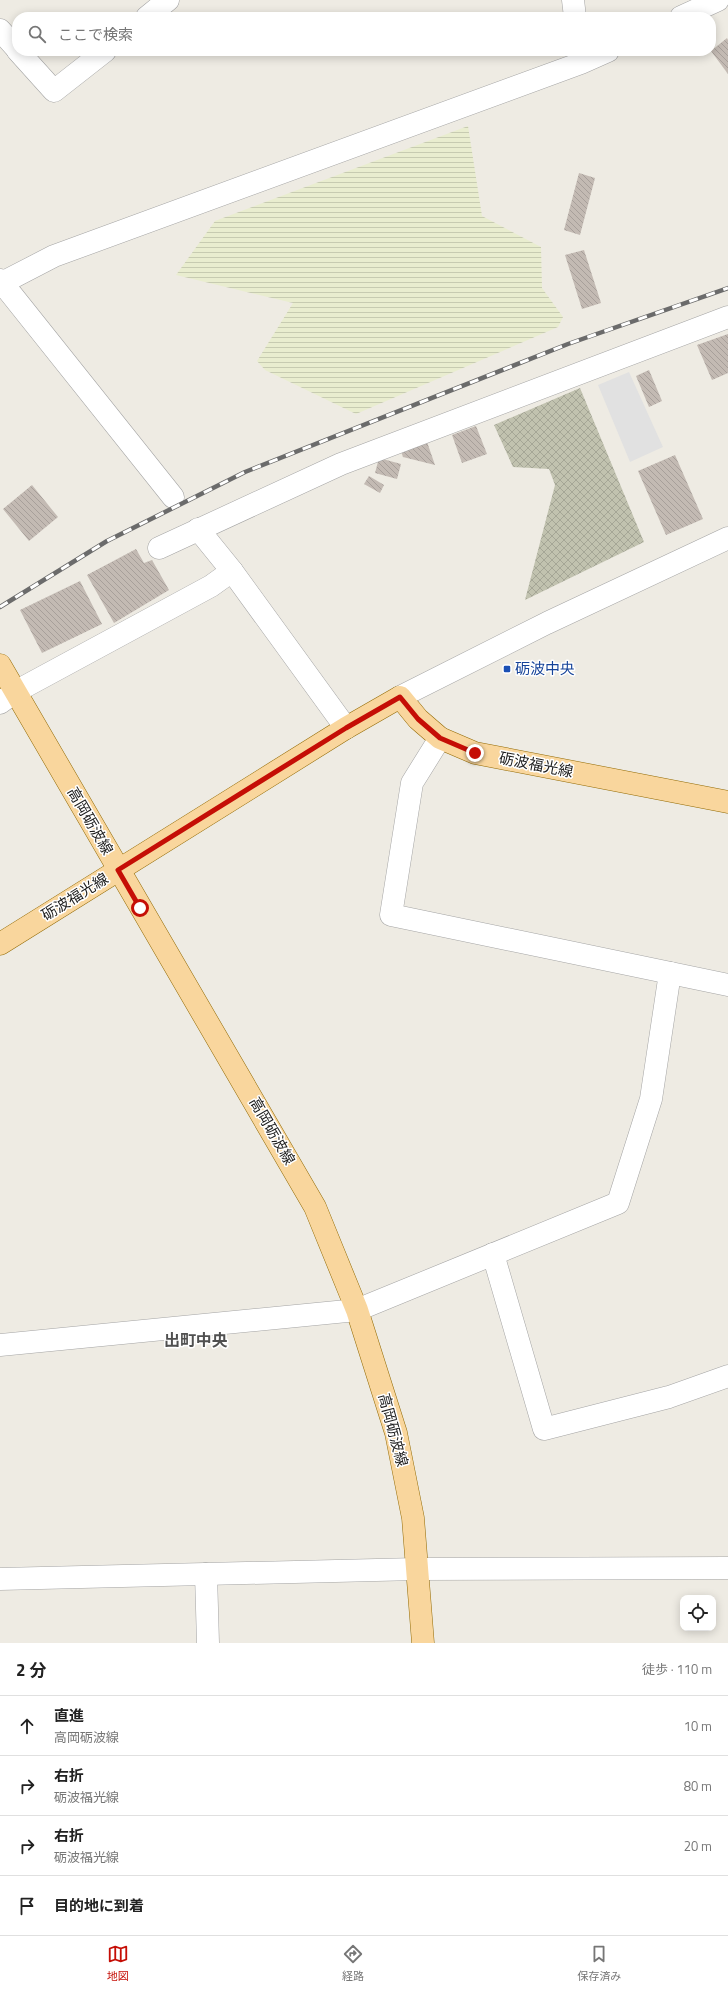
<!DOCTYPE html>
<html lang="ja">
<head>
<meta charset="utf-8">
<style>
  body { margin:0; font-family:"Titillium Web","Noto Sans JP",sans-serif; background:#f2f2f2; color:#222 }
  .controls { position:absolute; right:12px; bottom:12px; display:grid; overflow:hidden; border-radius:8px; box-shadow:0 2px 10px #0003 }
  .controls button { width:36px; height:36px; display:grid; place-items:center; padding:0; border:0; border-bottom:1px solid #e0e0e0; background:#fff; color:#222; font:20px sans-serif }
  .stop { position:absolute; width:12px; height:12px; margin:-9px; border:3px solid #c50e06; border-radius:50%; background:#fff }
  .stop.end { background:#c50e06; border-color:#fff; box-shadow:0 1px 4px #0008 }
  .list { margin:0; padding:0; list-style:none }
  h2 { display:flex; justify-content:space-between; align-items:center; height:52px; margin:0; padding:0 16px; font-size:17px }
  h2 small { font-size:13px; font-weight:400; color:#767676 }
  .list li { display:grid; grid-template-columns:26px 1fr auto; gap:12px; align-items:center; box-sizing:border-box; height:60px; padding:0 16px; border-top:1px solid #e0e0e0 }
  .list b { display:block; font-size:15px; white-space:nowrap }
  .list p { margin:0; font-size:13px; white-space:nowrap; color:#767676 }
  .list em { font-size:13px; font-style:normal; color:#767676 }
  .icon { flex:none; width:22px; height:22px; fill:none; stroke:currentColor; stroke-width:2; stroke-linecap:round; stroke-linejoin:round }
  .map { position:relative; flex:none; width:728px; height:1643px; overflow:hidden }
  .search { position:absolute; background:#fff; box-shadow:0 2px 10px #0003; left:12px; right:12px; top:12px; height:44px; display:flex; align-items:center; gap:10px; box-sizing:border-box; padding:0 14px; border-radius:16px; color:#767676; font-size:15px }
  .sheet { height:292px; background:#fff }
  nav { display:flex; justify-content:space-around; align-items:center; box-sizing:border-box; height:56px; border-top:1px solid #e0e0e0; background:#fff; font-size:11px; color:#767676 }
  nav a { display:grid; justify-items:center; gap:2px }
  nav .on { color:#c50e06 }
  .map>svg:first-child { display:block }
  .construction { fill:url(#construction-cross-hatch) }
  .farmland { fill:url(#farmland-rules) }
  .parking { fill:#e1e1e1 }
  .building { fill:url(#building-back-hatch) }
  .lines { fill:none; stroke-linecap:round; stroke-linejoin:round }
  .minor-casing { stroke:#a4a4a4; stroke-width:23 }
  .major-casing { stroke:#926a04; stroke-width:23 }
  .minor { stroke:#fff; stroke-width:22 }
  .major { stroke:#f9d69d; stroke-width:22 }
  .rail-casing { stroke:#6b6b6b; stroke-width:4.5 }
  .rail { stroke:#fff; stroke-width:3; stroke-dasharray:9; stroke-linecap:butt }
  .route { stroke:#c50e06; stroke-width:5 }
  .transit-dot { fill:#1a4fb4; stroke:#fff; stroke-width:1.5 }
  .labels { text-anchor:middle; stroke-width:3; stroke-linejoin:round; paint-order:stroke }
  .transit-label { font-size:15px; fill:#164399; stroke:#fff; text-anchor:start }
  .street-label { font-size:15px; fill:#1d1d1d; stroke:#fff }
  .neighbourhood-label { font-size:16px; font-weight:bold; fill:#505050; stroke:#fff }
</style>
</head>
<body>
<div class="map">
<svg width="728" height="1643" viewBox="0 0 728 1643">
  <defs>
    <pattern id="construction-cross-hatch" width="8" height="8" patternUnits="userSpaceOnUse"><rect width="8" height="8" fill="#c1c2af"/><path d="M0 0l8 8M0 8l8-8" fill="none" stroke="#a5a696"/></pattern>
    <pattern id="farmland-rules" width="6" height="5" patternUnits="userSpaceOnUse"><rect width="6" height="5" fill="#e9edcf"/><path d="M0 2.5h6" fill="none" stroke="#c7cbb1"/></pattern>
    <pattern id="building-back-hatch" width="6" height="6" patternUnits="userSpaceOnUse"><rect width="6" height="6" fill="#c3bab3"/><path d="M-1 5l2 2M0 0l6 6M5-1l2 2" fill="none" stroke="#a79f9a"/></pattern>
  </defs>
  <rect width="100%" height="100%" fill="#eeebe3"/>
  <path class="construction" d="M580,388L644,542L525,600L555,485L549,469L513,467L494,425Z"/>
  <path class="farmland" d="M468,126L482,216L541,247L542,288L563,317L558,327L356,414L265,370L257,361L293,303L176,275L215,221Z"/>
  <path class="parking" d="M629,372L663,447L630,462L598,385Z"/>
  <g class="building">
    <path d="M727,38L728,40V74L711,51Z"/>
    <path d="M579,173L595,178L580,235L564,230Z"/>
    <path d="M584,250L601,303L582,309L565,255Z"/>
    <path d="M728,334V373L712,380L697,345Z"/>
    <path d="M649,370L662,401L649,407L636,376Z"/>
    <path d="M476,426L487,454L462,463L452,435Z"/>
    <path d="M426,439L435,465L403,457L398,443Z"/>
    <path d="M675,455L703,519L666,535L638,471Z"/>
    <path d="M379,458L401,464L397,479L375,473Z"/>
    <path d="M369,476L384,485L380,493L364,484Z"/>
    <path d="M32,485L58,517L29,541L3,509Z"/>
    <path d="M136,549L144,563L152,560L169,590L114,623L87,575Z"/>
    <path d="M80,581L102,624L42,653L20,610Z"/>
  </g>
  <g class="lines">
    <defs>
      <g id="minor">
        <path d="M573,0L575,17"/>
        <path d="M147,17L168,0"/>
        <path d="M681,17L718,0"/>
        <path d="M0,30L17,49"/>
        <path d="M18,51L54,91L105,51"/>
        <path d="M0,280L173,497"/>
        <path d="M0,284L54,256L581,63L608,51"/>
        <path d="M198,529L232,571L346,728"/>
        <path d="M159,548L341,464L728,317"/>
        <path d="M400,697L547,623L728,538"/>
        <path d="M0,703L15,692L211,586L232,571"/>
        <path d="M440,738L412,783L391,915L728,985"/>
        <path d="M493,1254L544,1429L669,1397L728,1376"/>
        <path d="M0,1345L357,1310L618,1203L651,1099L670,973"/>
        <path d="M206,1574L208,1643"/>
        <path d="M0,1579L417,1569L728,1568"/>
      </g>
      <g id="major">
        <path d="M0,665L315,1207L357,1310L396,1433L413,1518L423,1643"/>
        <path d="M0,944L346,728L400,697L418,719L440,738L475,753L728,802"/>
      </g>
    </defs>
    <use href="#minor" class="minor-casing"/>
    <use href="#major" class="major-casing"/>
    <use href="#minor" class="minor"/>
    <use href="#major" class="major"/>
    <defs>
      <path id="rail" d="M0,607L107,541L245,472L568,344L728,288"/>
    </defs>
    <use href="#rail" class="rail-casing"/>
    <use href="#rail" class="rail"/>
  </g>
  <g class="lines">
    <path class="route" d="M140,908L118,870L346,728L400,697L418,719L440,738L475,753"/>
  </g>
  <rect class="transit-dot" x="503" y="665" width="8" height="8" rx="2"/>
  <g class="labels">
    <g class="transit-label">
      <text x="515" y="674">砺波中央</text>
    </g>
    <g class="street-label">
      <text transform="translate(536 765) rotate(11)" y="5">砺波福光線</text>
      <text transform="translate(90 821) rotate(60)" y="5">高岡砺波線</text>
      <text transform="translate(75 897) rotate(-32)" y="5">砺波福光線</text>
      <text transform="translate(272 1131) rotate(60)" y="5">高岡砺波線</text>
      <text transform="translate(393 1430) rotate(75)" y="5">高岡砺波線</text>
    </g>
    <g class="neighbourhood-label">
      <text x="196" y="1346">出町中央</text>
    </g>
  </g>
</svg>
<div class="controls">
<button><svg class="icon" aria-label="locate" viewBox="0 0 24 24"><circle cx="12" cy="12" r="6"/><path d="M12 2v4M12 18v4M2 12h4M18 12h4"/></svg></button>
</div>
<div class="stop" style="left:140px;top:908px"></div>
<div class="stop end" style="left:475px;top:753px"></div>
<div class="search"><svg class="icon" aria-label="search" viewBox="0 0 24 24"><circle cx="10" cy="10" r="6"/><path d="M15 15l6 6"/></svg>ここで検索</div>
</div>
<section class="sheet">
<h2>2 分<small>徒歩 · 110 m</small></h2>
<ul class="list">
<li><svg class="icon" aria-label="ahead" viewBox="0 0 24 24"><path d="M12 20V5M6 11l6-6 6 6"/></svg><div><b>直進</b><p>高岡砺波線</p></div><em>10 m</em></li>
<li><svg class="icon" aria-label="right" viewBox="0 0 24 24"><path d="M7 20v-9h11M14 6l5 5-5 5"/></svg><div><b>右折</b><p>砺波福光線</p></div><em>80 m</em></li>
<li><svg class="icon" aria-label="right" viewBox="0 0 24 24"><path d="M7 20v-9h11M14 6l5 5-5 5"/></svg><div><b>右折</b><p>砺波福光線</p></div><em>20 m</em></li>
<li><svg class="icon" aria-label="arrive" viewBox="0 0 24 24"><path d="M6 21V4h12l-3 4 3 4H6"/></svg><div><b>目的地に到着</b></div></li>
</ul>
</section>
<nav>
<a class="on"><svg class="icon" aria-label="map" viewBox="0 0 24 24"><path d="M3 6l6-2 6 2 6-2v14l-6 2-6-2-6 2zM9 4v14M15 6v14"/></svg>地図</a>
<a><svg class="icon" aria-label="directions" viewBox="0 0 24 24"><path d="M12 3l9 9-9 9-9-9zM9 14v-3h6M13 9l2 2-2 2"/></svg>経路</a>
<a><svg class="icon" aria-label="saved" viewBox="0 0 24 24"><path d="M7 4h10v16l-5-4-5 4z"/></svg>保存済み</a>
</nav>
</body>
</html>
